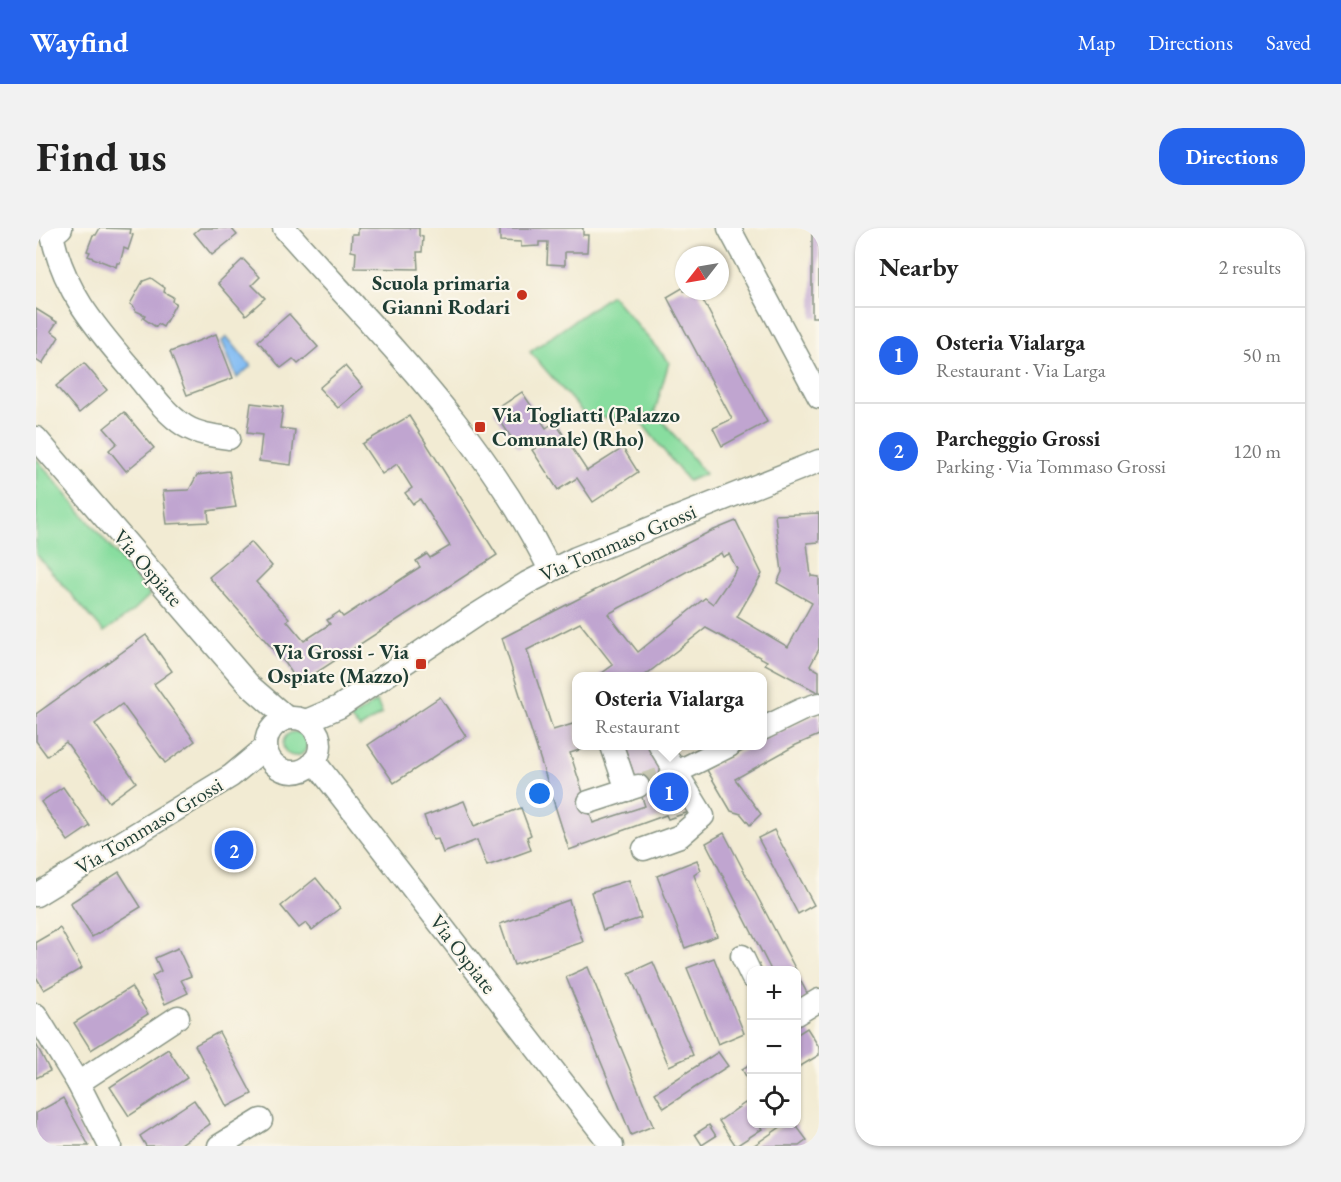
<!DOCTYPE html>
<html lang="en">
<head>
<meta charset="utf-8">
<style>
  body { margin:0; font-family:"EB Garamond",serif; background:#f2f2f2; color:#222 }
  .controls { position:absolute; right:18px; bottom:18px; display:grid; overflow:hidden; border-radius:12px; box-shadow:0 2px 4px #0004 }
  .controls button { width:54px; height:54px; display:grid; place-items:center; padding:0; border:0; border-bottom:2px solid #e0e0e0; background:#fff; color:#222; font:30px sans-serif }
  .compass { position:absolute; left:639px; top:18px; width:54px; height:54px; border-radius:50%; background:#fff; box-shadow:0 2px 4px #0004; rotate:239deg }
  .you { position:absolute; left:504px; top:566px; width:21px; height:21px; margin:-15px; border:4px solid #fff; border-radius:50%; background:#1a73e8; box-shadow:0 0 0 9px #1a73e833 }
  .badge { display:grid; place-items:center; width:39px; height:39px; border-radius:50%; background:#2563eb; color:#fff; font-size:20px; font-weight:700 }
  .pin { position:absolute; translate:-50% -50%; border:3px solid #fff; box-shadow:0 2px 6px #0006 }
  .popup { position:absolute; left:536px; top:444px; width:195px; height:78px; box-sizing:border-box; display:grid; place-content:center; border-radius:12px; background:#fff; filter:drop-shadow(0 2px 4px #0005); font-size:20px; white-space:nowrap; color:#767676 }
  .popup b { font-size:22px; color:#222 }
  .popup::after { content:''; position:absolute; left:50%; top:100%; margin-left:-12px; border:12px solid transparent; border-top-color:#fff }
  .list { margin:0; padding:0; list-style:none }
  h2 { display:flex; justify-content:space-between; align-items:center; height:78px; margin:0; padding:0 24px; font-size:26px }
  h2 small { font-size:20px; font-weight:400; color:#767676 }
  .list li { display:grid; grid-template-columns:39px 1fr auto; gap:18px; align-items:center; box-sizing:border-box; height:96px; padding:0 24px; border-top:2px solid #e0e0e0 }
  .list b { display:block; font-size:22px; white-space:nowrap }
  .list p { margin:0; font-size:20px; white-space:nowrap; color:#767676 }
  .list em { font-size:20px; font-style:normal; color:#767676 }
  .icon { flex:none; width:33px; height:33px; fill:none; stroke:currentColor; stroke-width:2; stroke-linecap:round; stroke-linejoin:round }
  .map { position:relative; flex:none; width:783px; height:918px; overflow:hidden; border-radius:24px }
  header { display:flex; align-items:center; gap:36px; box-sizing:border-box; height:84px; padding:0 30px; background:#2563eb; color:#fff }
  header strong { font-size:28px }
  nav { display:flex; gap:33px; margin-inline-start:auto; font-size:21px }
  .intro { display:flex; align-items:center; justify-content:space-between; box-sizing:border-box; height:144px; padding:0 36px }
  h1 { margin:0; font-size:42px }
  .button { padding:15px 27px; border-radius:24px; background:#2563eb; color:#fff; font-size:21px; font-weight:700 }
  main { display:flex; gap:36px; padding:0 36px }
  aside { flex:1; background:#fff; border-radius:24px; box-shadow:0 2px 4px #0004 }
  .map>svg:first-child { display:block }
  .green { fill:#88dd9f; stroke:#548d6a; stroke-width:1.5 }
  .water { fill:#81bbf3; stroke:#507c94; stroke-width:1.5 }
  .building { fill:#c0a5d0; fill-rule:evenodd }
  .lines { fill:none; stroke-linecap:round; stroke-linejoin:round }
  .minor-tunnel { stroke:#c8c8b3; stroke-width:22; stroke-dasharray:22 11; stroke-linecap:butt }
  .minor-casing { stroke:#889484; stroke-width:25 }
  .minor { stroke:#fff; stroke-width:22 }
  .poi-dot { fill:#c8321e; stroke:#fbf7ec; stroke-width:2 }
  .labels { text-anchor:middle; stroke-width:4.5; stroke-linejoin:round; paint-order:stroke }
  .poi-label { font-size:21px; font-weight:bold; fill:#1f3d34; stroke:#fbf7ec; text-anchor:end }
  .street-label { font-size:21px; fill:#1f3d34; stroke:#fbf7ec }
</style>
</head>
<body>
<header>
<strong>Wayfind</strong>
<nav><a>Map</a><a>Directions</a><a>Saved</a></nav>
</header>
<div class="intro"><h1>Find us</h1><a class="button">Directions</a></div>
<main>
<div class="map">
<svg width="783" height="918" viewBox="0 0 783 918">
  <rect width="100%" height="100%" fill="#fbf7ec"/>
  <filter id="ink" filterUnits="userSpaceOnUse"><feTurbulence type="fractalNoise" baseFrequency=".0167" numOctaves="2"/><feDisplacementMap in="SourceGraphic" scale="12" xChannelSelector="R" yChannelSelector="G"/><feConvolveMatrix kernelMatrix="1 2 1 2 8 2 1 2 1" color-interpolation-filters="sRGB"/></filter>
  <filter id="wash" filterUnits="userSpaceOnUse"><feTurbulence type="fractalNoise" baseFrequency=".008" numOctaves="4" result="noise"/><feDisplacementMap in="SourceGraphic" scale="24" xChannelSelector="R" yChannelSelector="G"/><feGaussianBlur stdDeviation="1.35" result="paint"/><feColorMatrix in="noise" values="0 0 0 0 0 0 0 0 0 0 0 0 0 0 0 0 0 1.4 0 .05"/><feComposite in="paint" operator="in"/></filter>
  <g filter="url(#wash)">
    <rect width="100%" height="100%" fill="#f2ebd3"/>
    <g class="green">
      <path d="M575,67L633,134L619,183L669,246L652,253L605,194L549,187L494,124Z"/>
      <path d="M0,230L114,367L96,384L68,404L0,326Z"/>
      <path d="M341,473L346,486L324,500L314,491Z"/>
      <circle cx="259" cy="516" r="12"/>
    </g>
    <path class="water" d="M191,109L215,138L201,150L186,113Z"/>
    <g id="blocks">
      <g class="building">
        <path d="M64,0L95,1L94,6L97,7L92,22L88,20L84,35H81L80,39L52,28L54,24L51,23L57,7H60Z"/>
        <path d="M164,0H195L201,7L176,27L158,5Z"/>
        <path d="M322,0H383V8L387,9L386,24H381L382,41L319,40L320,24L315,23L316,6H322Z"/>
        <path d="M464,0H547V7H552L551,24H529V37L511,36L512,14H503V18L485,19V14L464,13Z"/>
        <rect x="776" y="0" width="7" height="89"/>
        <path d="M207,31L224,49L216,57L229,70L210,87L182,55Z"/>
        <path d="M115,50L129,60L128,64L137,69L136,73L140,75L127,99L122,96L120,99L107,90L109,87L100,83L98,79L94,76L107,53Z"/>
        <path d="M648,59V63H662L731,194L686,218L677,200L696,191L631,69Z"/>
        <path d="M0,81L21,94L15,103L23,109L6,136L0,132Z"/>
        <path d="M253,86L282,119L262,136L257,131L245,140L222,113Z"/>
        <path d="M180,106L197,150L151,167L134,124Z"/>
        <path d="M48,135L71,162L43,185L20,158Z"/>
        <path d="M309,138L327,159L302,180L283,160Z"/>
        <path d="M486,164L510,200L519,194L551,243L587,220L602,244L557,274L541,250L522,262L496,222L501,219L496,212L482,220L458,183Z"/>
        <path d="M215,175L247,179L244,200L259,202L255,237L223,233L226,207L211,205Z"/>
        <path d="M88,184L118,220L90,243L73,222L81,215L68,200Z"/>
        <path d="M373,188L461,327L263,456L250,436L173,349L215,314L236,338L220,354L253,390L251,393L268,413L294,396L291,392L303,384L307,389L384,339L380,333L391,326L394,330L414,318L384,271L377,276L369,265L376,260L361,236L346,246L326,216Z"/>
        <path d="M193,243L200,279L172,283L173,294L131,296L127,263L153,262L161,247Z"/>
        <path d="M783,285V314L771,315L775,348L783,349V421L774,438L783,443V465L729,436L731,433L670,400L608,448H562L577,437L544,395L491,422L517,502L540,495V518H556L534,525L557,595L609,578L588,518H620L653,584L632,591L630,587L533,622L466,410L673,304L700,293L726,346L701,389L752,419L776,375L741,355L746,344L739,287ZM685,325L687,329L693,326L701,341L677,376L669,370L602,424L572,386Z"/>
        <path d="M110,407L136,443L118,456L159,513L129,535L86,476L59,496L100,554L73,574L30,514L11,528L0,513V486Z"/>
        <path d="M404,469L430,508L358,555L332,517Z"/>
        <path d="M783,486V507L760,517L699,551L725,586L714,597L705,586L695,583L671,542L716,518H726V512Z"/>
        <path d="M27,559L54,598L32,613L5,574Z"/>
        <path d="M428,573L438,598L485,580L495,607L491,609L495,622L451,638L441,612L407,625L402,611L397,612L388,588Z"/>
        <path d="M738,602L778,677L762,686L722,610Z"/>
        <path d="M688,605L731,687L760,742H735L670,615Z"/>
        <path d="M661,632L665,642L658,647L681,708L649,720L621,648Z"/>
        <path d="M83,644L105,679L56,709L34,675Z"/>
        <path d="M280,650L304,680L276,702L270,695L263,700L245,678Z"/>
        <path d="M593,652L605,690L567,702L555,664Z"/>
        <path d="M533,672L547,714L478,737L464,696Z"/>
        <path d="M24,700L46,740L8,762L0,749V714Z"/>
        <path d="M142,720L155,748L145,752L152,765L129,776L116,748L125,743L119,730Z"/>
        <path d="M678,730L708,805L682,816L651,740Z"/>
        <path d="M617,734L657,827L633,838L593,745Z"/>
        <path d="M552,739L617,898L595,907L530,749Z"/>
        <path d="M760,744L773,769L760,776Z"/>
        <path d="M95,759L112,786L55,822L38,795Z"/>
        <path d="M771,800L783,819V827L763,839L760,835V807Z"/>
        <path d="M183,804L216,866L191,879L159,817Z"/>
        <path d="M0,816L14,843L0,850Z"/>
        <path d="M132,821L151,850L93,888L74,859Z"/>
        <path d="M682,824L692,838L628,880L619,865Z"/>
        <path d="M716,835V850L712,852L706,841Z"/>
        <path d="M27,870L53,918H0V885Z"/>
        <path d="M158,872L174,896L142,918H110L104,908Z"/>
        <path d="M709,875L716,885V896H723L726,901L700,918L683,893Z"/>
        <path d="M749,896H759L771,912L763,918H717Z"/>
        <path d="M673,897L680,908L666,917L659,906Z"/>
      </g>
    </g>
  </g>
  <g filter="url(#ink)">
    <use href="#blocks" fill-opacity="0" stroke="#889484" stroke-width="1.5"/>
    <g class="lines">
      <path class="minor-tunnel" d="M602,558L635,547"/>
      <defs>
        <g id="minor">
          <path d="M25,0L16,7C29,67 63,103 101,148C115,165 130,186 149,198C162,206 178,208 193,210"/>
          <path d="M248,0C345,109 450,209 514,342"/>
          <path d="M693,0L783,169"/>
          <path d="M0,210L214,458L251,490"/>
          <circle cx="257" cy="517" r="27"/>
          <path d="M270,493L303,479L440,387L491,355L540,330L783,233"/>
          <path d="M726,501L765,482L783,476"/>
          <path d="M576,518L591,562"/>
          <path d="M278,533L576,918"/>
          <path d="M635,547L693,518"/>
          <path d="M553,574L602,558"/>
          <path d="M608,621L644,608L667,588L624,518"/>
          <path d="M0,667L195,548L230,519"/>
          <path d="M706,728L716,749"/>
          <path d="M760,786L783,772"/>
          <path d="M0,787L42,855L74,918"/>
          <path d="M42,855L142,789"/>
          <path d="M183,918L225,892"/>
        </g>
      </defs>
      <use href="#minor" class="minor-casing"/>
      <use href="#minor" class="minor"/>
    </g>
  </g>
  <g class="poi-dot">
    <circle cx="486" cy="67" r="6"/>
    <rect x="438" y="193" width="12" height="12" rx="3"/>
    <rect x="379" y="430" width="12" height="12" rx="3"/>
  </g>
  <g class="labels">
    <g class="poi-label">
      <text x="474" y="62">Scuola primaria<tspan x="474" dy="24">Gianni Rodari</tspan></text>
      <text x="456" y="194" text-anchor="start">Via Togliatti (Palazzo<tspan x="456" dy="24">Comunale) (Rho)</tspan></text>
      <text x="373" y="431">Via Grossi - Via<tspan x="373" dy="24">Ospiate (Mazzo)</tspan></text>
    </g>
    <g class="street-label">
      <text transform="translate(582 315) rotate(-23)" y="7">Via Tommaso Grossi</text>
      <text transform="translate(112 340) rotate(49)" y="7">Via Ospiate</text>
      <text transform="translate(113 598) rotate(-31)" y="7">Via Tommaso Grossi</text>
      <text transform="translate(427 726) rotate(52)" y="7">Via Ospiate</text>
    </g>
  </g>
</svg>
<div class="controls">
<button>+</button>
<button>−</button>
<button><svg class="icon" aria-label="locate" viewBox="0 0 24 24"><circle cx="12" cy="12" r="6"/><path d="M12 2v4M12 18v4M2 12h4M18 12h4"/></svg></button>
</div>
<svg class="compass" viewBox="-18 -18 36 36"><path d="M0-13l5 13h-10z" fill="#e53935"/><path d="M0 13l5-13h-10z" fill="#767676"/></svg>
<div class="you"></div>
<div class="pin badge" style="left:633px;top:564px">1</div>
<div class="popup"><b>Osteria Vialarga</b>Restaurant</div>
<div class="pin badge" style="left:198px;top:622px">2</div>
</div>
<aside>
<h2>Nearby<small>2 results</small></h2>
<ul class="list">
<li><span class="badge">1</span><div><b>Osteria Vialarga</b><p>Restaurant · Via Larga</p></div><em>50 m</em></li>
<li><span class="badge">2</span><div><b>Parcheggio Grossi</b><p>Parking · Via Tommaso Grossi</p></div><em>120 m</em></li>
</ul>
</aside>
</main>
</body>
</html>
